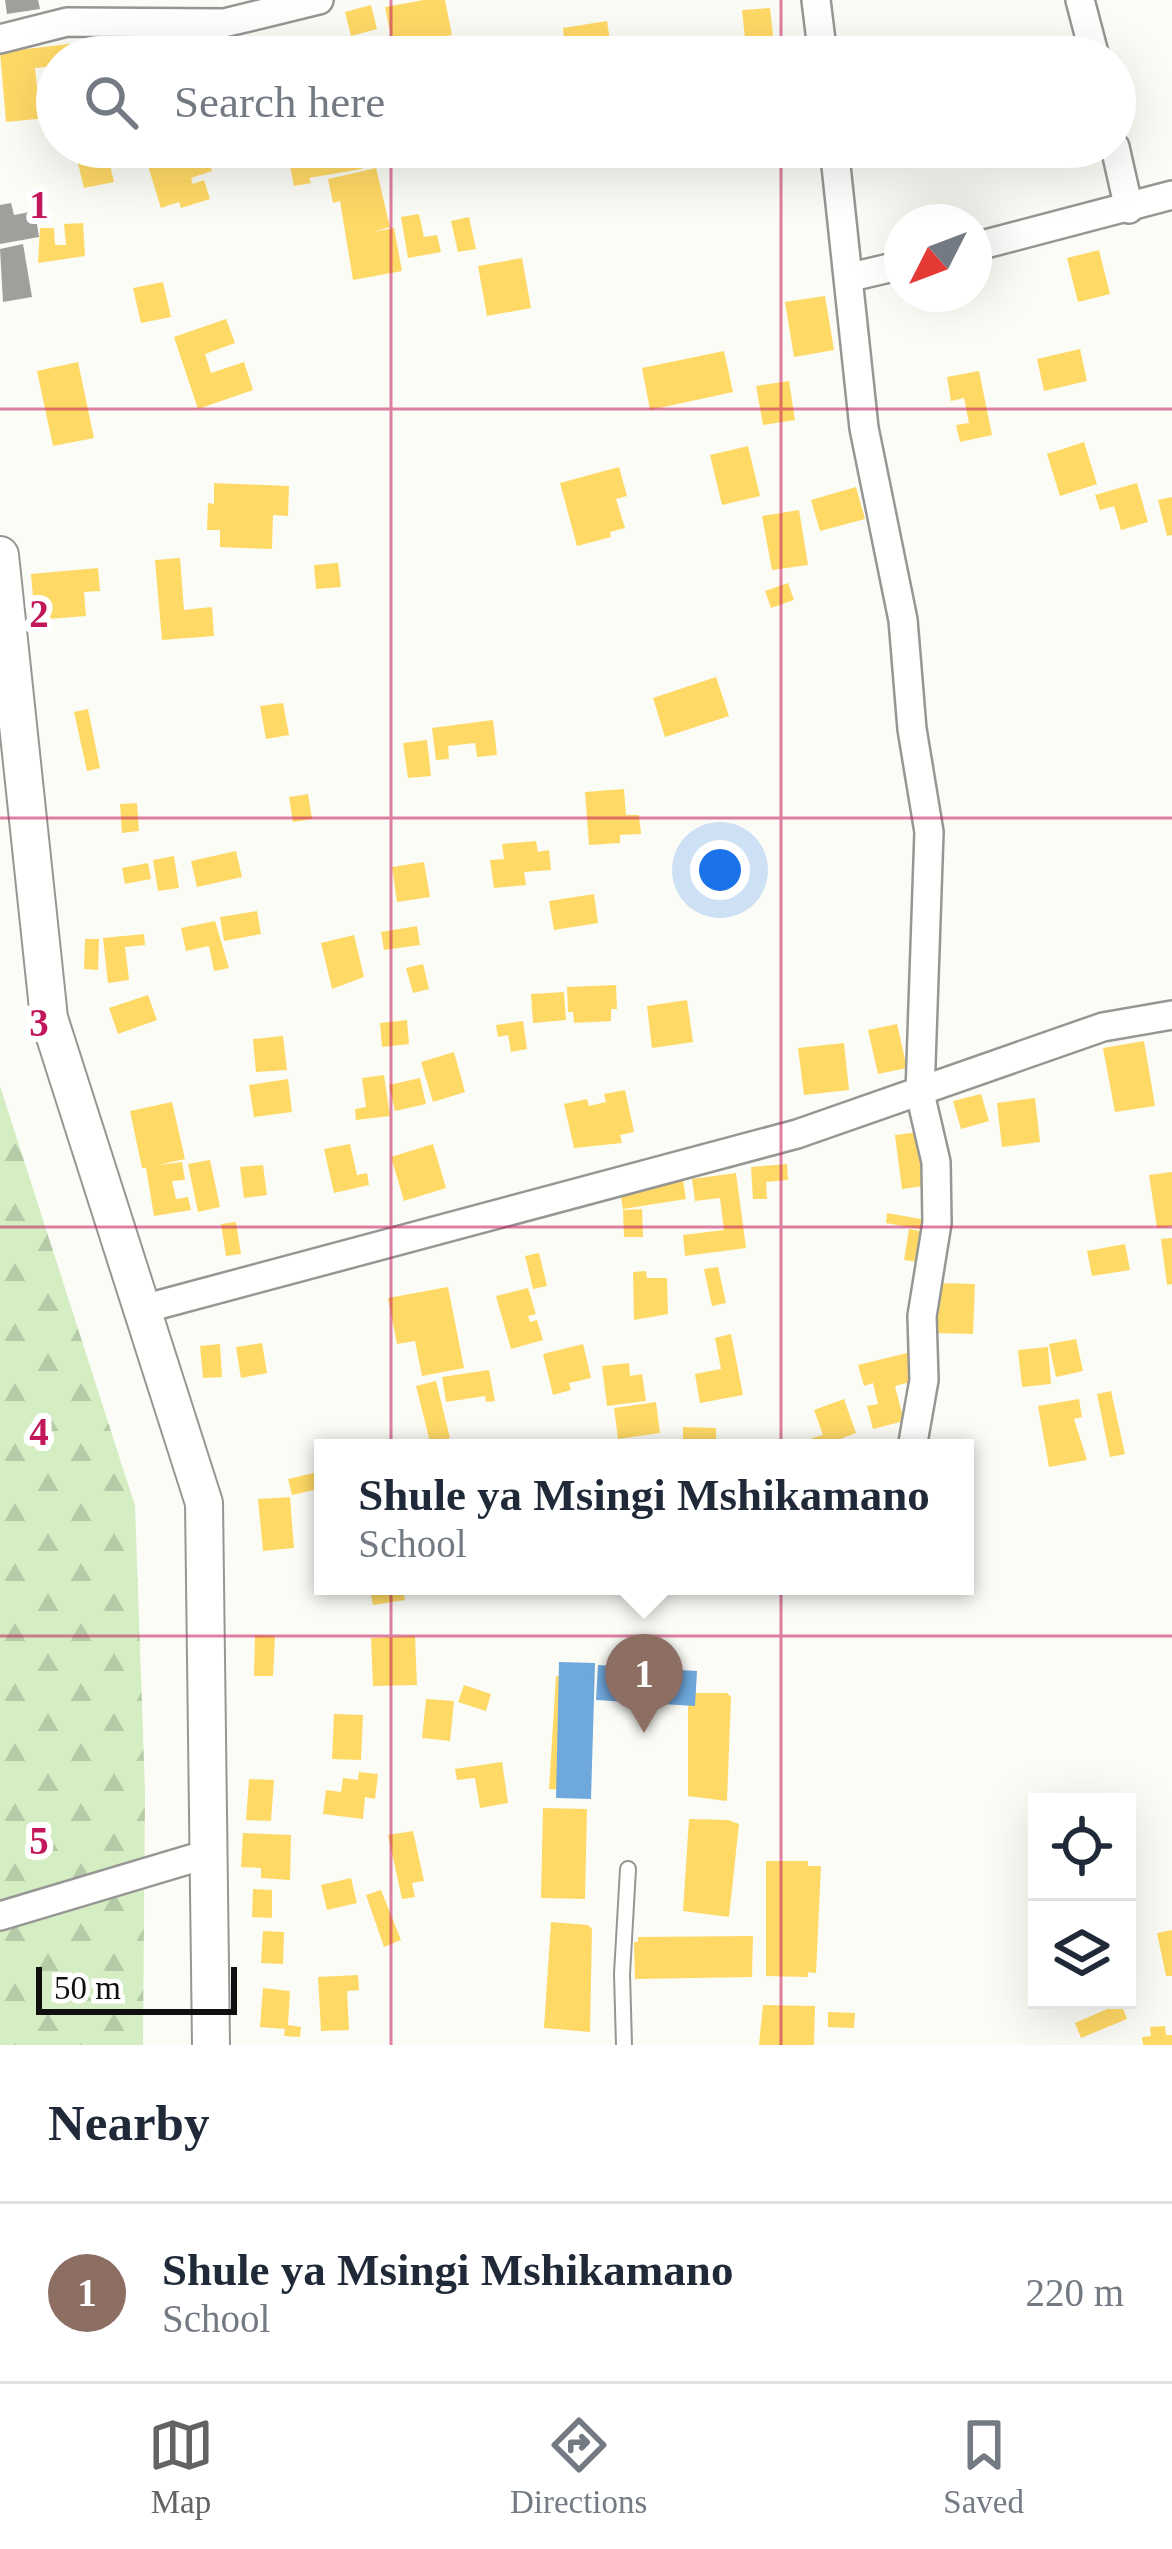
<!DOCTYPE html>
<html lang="en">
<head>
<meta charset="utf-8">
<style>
  body { margin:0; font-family:"Times New Roman",serif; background:#f2f2f3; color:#1f2937 }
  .controls { position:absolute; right:36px; bottom:36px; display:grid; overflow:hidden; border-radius:0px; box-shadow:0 12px 48px #0002 }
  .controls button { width:108px; height:108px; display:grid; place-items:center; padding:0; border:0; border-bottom:3px solid #e0e1e3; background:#fff; color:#1f2937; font:60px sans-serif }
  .compass { position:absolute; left:884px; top:204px; width:108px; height:108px; border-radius:50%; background:#fff; box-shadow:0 12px 48px #0002; rotate:228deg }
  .scale { position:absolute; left:36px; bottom:30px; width:201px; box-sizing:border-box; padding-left:12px; border:6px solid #101010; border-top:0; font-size:33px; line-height:42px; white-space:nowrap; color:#101010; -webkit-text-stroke:9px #fff; paint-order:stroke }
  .you { position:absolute; left:720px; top:870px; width:42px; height:42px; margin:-30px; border:9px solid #fff; border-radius:50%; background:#1a73e8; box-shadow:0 0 0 18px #1a73e833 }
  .badge { display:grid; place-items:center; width:78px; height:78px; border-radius:50%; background:#636361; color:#fff; font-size:39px; font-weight:700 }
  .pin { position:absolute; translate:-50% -99px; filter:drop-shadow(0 3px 6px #0008) }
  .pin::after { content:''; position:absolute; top:63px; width:42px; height:36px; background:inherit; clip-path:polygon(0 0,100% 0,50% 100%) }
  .popup { position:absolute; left:314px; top:1439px; width:660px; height:156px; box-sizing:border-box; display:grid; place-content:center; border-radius:0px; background:#fff; filter:drop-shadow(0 3px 9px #0005); font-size:39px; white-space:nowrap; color:#747a83 }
  .popup b { font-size:45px; color:#1f2937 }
  .popup::after { content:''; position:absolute; left:50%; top:100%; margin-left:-24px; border:24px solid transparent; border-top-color:#fff }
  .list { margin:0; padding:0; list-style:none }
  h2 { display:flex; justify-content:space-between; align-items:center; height:156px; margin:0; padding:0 48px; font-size:51px }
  h2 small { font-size:39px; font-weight:400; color:#747a83 }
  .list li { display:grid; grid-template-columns:78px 1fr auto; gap:36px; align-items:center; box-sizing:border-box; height:180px; padding:0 48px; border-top:3px solid #e0e1e3 }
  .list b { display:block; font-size:45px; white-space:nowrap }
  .list p { margin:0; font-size:39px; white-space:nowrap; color:#747a83 }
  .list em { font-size:39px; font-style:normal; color:#747a83 }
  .icon { flex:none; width:66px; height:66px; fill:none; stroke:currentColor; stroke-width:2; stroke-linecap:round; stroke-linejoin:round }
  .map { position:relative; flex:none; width:1172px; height:2045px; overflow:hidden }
  .search { position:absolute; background:#fff; box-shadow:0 12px 48px #0002; left:36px; right:36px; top:36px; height:132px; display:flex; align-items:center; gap:30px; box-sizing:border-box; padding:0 42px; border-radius:66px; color:#747a83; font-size:45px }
  .sheet { height:336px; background:#fff }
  nav { display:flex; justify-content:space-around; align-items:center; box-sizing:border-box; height:168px; border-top:3px solid #e0e1e3; background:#fff; font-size:33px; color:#747a83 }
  nav a { display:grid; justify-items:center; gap:6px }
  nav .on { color:#636361 }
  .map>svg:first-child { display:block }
  .forest { fill:url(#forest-firs) }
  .homes { fill:#ffd966 }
  .schools { fill:#6fa8dc }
  .building { fill:#a09f9c }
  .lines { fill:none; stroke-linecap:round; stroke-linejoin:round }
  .service-casing { stroke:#969694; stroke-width:18 }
  .minor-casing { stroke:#969694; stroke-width:32 }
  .tertiary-casing { stroke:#969694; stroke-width:40 }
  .service { stroke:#fffffe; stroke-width:14 }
  .minor { stroke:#fffffe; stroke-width:27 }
  .tertiary { stroke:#fffffe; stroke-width:36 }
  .grid { fill:none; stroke:#c2185b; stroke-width:3; stroke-opacity:0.55 }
  .grid-label { font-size:39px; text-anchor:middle; font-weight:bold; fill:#c2185b; stroke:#fff; stroke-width:12; stroke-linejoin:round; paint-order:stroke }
</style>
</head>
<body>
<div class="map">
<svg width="1172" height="2045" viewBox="0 0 1172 2045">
  <defs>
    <pattern id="forest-firs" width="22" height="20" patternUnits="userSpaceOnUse" patternTransform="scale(3)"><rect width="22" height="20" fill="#d4edc2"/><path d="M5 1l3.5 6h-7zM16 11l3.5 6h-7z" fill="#b5caa6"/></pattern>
  </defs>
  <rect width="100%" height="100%" fill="#fcfcf7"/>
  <path class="forest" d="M0,1086L135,1506L145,1791L143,2045H0Z"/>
  <g class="homes">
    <path d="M424,0H445L452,35L441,37L442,43L419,47L420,54L395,57L385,7Z"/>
    <path d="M371,5L377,29L351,36L345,12Z"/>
    <path d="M770,8L774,45L746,47L742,10Z"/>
    <path d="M607,21L610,41L565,47L563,28Z"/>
    <path d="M345,36L348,57H284L282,45Z"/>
    <path d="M86,42L87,57H57V66L35,68L38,96L57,94V117L6,122L0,52Z"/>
    <path d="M216,43L217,50L236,47L237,57H201L199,46Z"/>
    <path d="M74,147H106L114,182L84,188Z"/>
    <path d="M163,147H204L212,171L191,178L193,184L204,180L210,199L181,208L179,202L161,208L144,153Z"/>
    <path d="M286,147H358L362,169L309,178L311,183L294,186Z"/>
    <path d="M376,168L390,227L373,232L394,228L402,271L353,280L340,201L333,203L328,179Z"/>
    <path d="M419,214L424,237L437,235L441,252L408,258L401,217Z"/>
    <path d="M469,217L476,249L458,252L451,221Z"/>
    <path d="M83,223L85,256L38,263L40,228H54L55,245H66L64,224Z"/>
    <path d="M1099,250L1110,294L1078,302L1067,258Z"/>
    <path d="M522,258L531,308L487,316L478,266Z"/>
    <path d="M163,282L171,317L141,323L133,288Z"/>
    <path d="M825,296L834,350L794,357L785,302Z"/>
    <path d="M226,319L235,343L205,354L211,373L244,362L253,390L198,409L174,337Z"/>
    <path d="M1080,349L1087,381L1044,391L1037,359Z"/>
    <path d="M724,351L733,392L650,410L642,368Z"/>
    <path d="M78,362L94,438L53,446L37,371Z"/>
    <path d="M979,371L992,435L960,442L956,425L969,423L964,398L951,401L947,377Z"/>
    <path d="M789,381L795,420L763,425L756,386Z"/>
    <path d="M1084,442L1097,484L1060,496L1047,454Z"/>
    <path d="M748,446L760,496L722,505L710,455Z"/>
    <path d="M619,467L627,496L616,499L625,528L610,532L611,537L577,546L560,483Z"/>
    <path d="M214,483L289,486L288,516L273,515L272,549L220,547V530H207L208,503L214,504Z"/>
    <path d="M1137,483L1148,522L1121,530L1114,506L1100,510L1095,495Z"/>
    <path d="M856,487L865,519L820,531L811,500Z"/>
    <path d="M1172,497V535L1167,536L1158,500Z"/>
    <path d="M799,510L808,565L772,570L762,516Z"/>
    <path d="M180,558L184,610L212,607L214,636L162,640L155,560Z"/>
    <path d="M338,563L341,587L316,589L314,565Z"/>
    <path d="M98,568L100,591L84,592L86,616L35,620L31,574Z"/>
    <path d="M788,583L794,600L771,608L765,591Z"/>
    <path d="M716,677L729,716L665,737L653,698Z"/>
    <path d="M283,703L289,735L266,739L260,706Z"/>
    <path d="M88,709L100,768L87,771L74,712Z"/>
    <path d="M493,720L497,755L477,757L475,743L448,746L449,759L436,760L432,728Z"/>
    <path d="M427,740L431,776L408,778L403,743Z"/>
    <path d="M624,789L626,815H639L641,834L620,835V843L589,845L585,792Z"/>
    <path d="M308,794L312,819L293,822L289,797Z"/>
    <path d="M137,803L139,831L122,833L120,804Z"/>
    <path d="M536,841L538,852L549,850L551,870L524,872L526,885L494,888L490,860L504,859L502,844Z"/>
    <path d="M236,851L242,877L197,887L191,861Z"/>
    <path d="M174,856L179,888L158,891L153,860Z"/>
    <path d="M424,862L430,897L397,902L392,867Z"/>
    <path d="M148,863L151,879L125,884L122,868Z"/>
    <path d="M594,894L598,923L554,930L549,901Z"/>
    <path d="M257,911L261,934L224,941L220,917Z"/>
    <path d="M215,921L229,968L214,971L209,946L186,951L181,928Z"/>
    <path d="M417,926L420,945L384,950L381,932Z"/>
    <path d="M144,934L145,945L125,947L129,980L108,983L103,938Z"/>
    <path d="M354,935L364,977L332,989L321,943Z"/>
    <path d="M85,939H99L98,970L84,969Z"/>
    <path d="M423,964L429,989L413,993L406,968Z"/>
    <path d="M616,985L617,1009H611V1021L574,1023L573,1012H568L567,987Z"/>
    <path d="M564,992L566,1020L533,1023L531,994Z"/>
    <path d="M148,995L157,1020L118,1034L109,1008Z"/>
    <path d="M687,1000L693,1042L652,1048L647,1006Z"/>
    <path d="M407,1020L409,1044L382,1047L380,1023Z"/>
    <path d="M523,1021L527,1049L511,1052L508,1035L498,1037L496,1025Z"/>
    <path d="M897,1024L907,1068L878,1074L868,1030Z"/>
    <path d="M283,1036L287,1070L256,1072L253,1039Z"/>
    <path d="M1144,1041L1155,1106L1115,1112L1103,1048Z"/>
    <path d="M844,1043L849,1090L804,1095L798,1048Z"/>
    <path d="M454,1052L465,1092L433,1102L421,1062Z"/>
    <path d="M384,1075L390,1116L356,1120L355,1109L366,1107L362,1078Z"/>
    <path d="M420,1078L426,1104L395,1111L389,1085Z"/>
    <path d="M288,1079L292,1112L254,1117L249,1085Z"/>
    <path d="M625,1090L634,1132L620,1135L622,1143L574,1148L564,1104L587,1099L589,1106L606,1102L604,1094Z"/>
    <path d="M981,1094L989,1121L961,1129L953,1101Z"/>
    <path d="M1035,1098L1040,1142L1002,1147L997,1103Z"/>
    <path d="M172,1102L185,1159L158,1165L182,1162L185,1180L172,1181L176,1199L188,1197L191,1210L154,1216L146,1168H142L130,1111Z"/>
    <path d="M925,1131L929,1163L921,1164L924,1186L902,1189L895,1135Z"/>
    <path d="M350,1144L357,1175L367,1173L369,1185L334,1193L324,1149Z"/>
    <path d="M433,1144L446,1188L404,1201L391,1157Z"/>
    <path d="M210,1160L220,1207L198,1212L188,1164Z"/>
    <path d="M787,1164L788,1180L766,1182L767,1199H753L751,1167Z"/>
    <path d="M263,1165L267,1195L244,1198L240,1167Z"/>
    <path d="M1172,1172V1226L1157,1228L1149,1175Z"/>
    <path d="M736,1173L746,1248L685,1256L683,1235L724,1230L720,1198L695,1201L692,1179Z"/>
    <path d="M683,1180L686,1199L623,1209L620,1190Z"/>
    <path d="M642,1209L643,1237H624L623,1210Z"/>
    <path d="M887,1213L932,1221L931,1231L886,1223Z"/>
    <path d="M236,1222L241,1254L226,1256L221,1224Z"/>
    <path d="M909,1229L931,1233L925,1263L904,1260Z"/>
    <path d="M1172,1238V1284L1167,1285L1161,1239Z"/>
    <path d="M1125,1244L1130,1270L1092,1276L1087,1251Z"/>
    <path d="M539,1253L547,1286L533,1289L525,1256Z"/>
    <path d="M718,1267L726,1303L712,1306L704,1269Z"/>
    <path d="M646,1271L647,1278H667L668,1314L634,1320L633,1272Z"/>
    <path d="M937,1283L975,1284L973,1334L935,1333Z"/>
    <path d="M448,1287L464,1368L422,1376L415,1341L397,1344L388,1298Z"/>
    <path d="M528,1288L536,1314L528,1316L530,1322L537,1320L543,1340L511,1349L496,1296Z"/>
    <path d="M731,1334L743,1395L700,1403L695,1374L721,1369L715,1338Z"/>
    <path d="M1076,1339L1083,1371L1056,1377L1049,1344Z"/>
    <path d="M262,1343L267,1373L241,1378L236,1347Z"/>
    <path d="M220,1344L222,1377L203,1378L200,1346Z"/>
    <path d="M583,1344L591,1378L569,1383L571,1390L553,1395L543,1354Z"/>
    <path d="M1048,1347L1051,1384L1022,1387L1018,1350Z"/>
    <path d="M911,1352L918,1380L895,1386L904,1421L873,1429L867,1406L878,1404L873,1383L864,1386L858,1365Z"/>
    <path d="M629,1363L630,1376L642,1374L646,1401L607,1406L602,1366Z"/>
    <path d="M489,1370L495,1401L486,1402L485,1396L446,1402L442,1377Z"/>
    <path d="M436,1381L450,1438L430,1442L416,1386Z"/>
    <path d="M1111,1391L1125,1454L1110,1457L1097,1394Z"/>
    <path d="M844,1399L856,1433L816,1448L812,1438L823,1435L814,1410Z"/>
    <path d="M1079,1399L1082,1417L1074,1419L1087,1460L1049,1467L1038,1406Z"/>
    <path d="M656,1402L660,1433L618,1439L614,1408Z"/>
    <path d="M683,1427L716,1428V1440H683Z"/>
    <path d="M322,1471L323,1488L292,1495L288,1479Z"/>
    <path d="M290,1497L294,1548L263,1551L258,1499Z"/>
    <path d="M369,1586H402L405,1600L373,1605Z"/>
    <path d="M255,1635L275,1636L273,1676H254Z"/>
    <path d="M415,1636L417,1685L373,1686L371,1638Z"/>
    <path d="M556,1676L594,1679L588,1792L549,1789Z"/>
    <path d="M464,1685L491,1694L486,1711L458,1702Z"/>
    <path d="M688,1693H727L731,1697L727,1801L688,1796Z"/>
    <path d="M426,1699L454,1701L450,1741L422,1738Z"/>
    <path d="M334,1714L363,1715L361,1760L332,1759Z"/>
    <path d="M502,1762L508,1803L480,1808L475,1778L457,1780L455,1769Z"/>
    <path d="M359,1772L378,1774L375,1799L365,1797L363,1819L323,1814L326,1790L341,1792L343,1778L358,1780Z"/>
    <path d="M249,1779L274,1780L271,1821L246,1820Z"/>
    <path d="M543,1808L587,1809L585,1899L541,1898Z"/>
    <path d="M689,1819L728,1820L739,1824L729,1917L683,1911Z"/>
    <path d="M413,1831L424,1881L412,1883L415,1897L402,1899L388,1835Z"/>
    <path d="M243,1833L291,1835L290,1880L261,1878V1868L241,1867Z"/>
    <path d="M766,1861H808V1866H821L816,1973L808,1972V1977L766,1976Z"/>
    <path d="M351,1878L357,1903L327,1910L321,1885Z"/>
    <path d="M253,1889L272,1890V1918L252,1917Z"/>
    <path d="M381,1890L401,1940L384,1947L366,1895Z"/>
    <path d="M551,1922L588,1925L592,1929L590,2032L544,2028Z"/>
    <path d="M1172,1930V1976H1166L1157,1933Z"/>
    <path d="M263,1931L284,1932L283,1964L261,1963Z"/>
    <path d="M753,1936L752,1977L635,1979L634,1942H638V1937Z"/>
    <path d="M358,1975L359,1990L347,1991L349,2030L321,2031L318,1977Z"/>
    <path d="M263,1988L290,1991L288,2025L301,2027L300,2037L284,2036L285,2029L260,2027Z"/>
    <path d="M1121,2003L1127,2019L1081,2038L1075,2023Z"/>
    <path d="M763,2005L815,2006L814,2045H759Z"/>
    <path d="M828,2012L855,2013L854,2028L828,2027Z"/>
    <path d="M1165,2026L1166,2035H1172V2045H1143L1142,2037L1151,2036L1150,2027Z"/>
  </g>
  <g class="schools">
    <path d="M559,1662L595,1663L591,1799L556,1798Z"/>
    <path d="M598,1665L697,1671L695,1706L596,1700Z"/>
  </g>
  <g class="building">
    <path d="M5,0H38L40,9L7,14Z"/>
    <path d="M11,203L14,215L35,211L39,237L0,244V205Z"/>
    <path d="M23,244L32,297L3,302L0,249Z"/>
  </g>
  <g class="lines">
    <defs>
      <path id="service" d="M624,2045L622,1974L628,1869"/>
      <g id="minor">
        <path d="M816,0L823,57"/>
        <path d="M1080,0L1095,57"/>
        <path d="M0,39L67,22L224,23L319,0"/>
        <path d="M834,147L864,428L903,620L912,729L929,832L920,1093L936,1162L937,1223L922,1316L924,1380L912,1448"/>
        <path d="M1115,147L1129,209"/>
        <path d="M974,247L1172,195"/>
        <path d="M851,277L902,265"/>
        <path d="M143,1309L797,1134L1103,1027L1172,1015"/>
        <path d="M0,1916L211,1853"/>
      </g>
      <path id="tertiary" d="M0,555L49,1018L204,1503L211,2045"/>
    </defs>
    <use href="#service" class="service-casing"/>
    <use href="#minor" class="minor-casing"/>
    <use href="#tertiary" class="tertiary-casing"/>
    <use href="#service" class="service"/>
    <use href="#minor" class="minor"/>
    <use href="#tertiary" class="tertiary"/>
  </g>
  <path class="grid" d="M391,0V57M781,0V57M391,147V2045M781,147V2045M0,409H1172M0,818H1172M0,1227H1172M0,1636H1172"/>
  <g class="grid-label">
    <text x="39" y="218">1</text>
    <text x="39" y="627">2</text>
    <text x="39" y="1036">3</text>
    <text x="39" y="1445">4</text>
    <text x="39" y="1854">5</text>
  </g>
</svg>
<div class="controls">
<button><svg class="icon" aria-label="locate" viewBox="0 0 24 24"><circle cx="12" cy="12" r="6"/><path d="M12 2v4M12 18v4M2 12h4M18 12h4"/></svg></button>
<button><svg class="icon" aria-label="layers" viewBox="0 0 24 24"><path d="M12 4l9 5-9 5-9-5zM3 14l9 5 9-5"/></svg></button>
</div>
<svg class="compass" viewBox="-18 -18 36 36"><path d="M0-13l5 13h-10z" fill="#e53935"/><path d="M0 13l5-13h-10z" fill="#747a83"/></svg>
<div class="scale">50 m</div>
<div class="you"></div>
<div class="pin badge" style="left:644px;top:1733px;background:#8d6e63">1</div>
<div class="popup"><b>Shule ya Msingi Mshikamano</b>School</div>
<div class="search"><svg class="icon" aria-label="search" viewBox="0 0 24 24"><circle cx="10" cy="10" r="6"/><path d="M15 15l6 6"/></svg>Search here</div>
</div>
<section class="sheet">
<h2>Nearby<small></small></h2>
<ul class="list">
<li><span class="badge" style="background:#8d6e63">1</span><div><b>Shule ya Msingi Mshikamano</b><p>School</p></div><em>220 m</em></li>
</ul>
</section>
<nav>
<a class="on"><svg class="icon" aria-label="map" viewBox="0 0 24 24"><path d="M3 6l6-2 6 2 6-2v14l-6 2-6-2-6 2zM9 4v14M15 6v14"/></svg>Map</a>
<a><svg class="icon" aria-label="directions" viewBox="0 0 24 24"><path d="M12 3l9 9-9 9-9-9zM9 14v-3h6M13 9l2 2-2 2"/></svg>Directions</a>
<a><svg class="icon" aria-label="saved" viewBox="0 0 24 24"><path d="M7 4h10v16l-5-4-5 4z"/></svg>Saved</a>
</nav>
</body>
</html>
